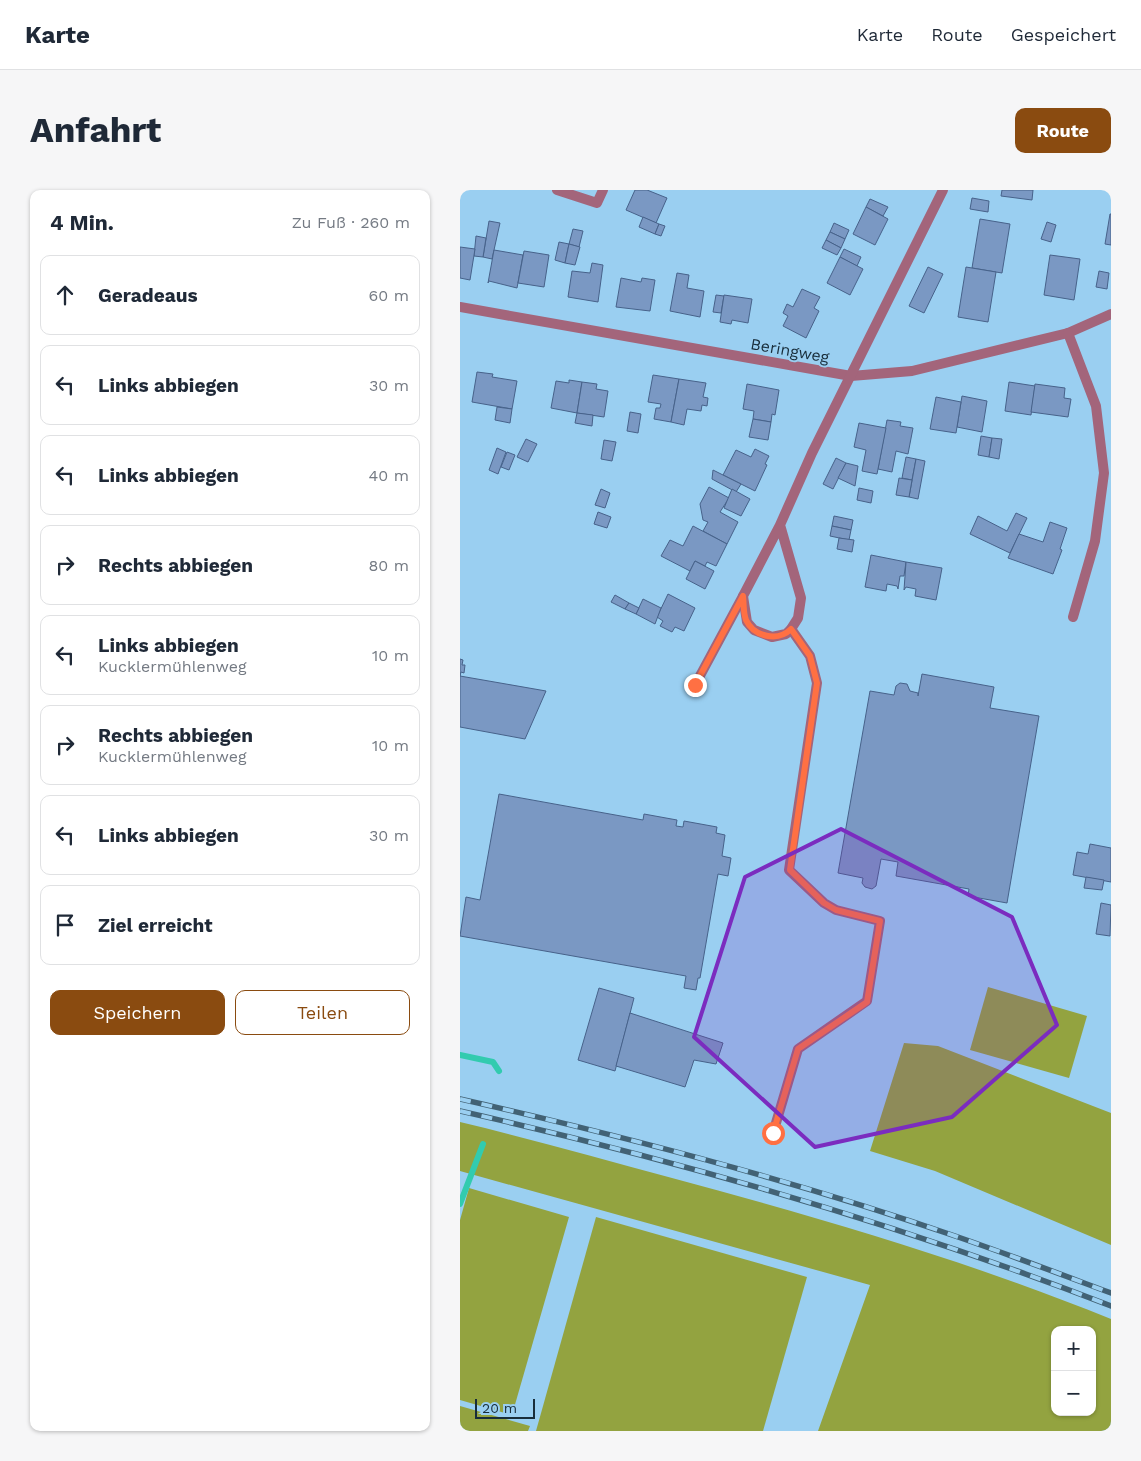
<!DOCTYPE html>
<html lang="de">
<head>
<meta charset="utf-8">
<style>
  body { margin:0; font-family:"Work Sans",sans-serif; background:#f6f6f7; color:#1f2937 }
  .controls { position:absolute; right:15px; bottom:15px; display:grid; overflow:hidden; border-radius:10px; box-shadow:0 1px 4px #0004 }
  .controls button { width:45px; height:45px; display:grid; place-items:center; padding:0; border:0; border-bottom:1px solid #e0e1e3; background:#fff; color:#1f2937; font:25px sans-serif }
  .scale { position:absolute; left:15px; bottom:12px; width:60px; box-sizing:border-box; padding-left:5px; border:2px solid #182d3a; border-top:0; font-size:14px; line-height:18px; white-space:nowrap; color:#182d3a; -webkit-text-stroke:4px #9acff1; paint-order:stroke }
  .stop { position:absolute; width:15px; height:15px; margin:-11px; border:4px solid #ff7043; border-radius:50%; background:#fff }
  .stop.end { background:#ff7043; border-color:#fff; box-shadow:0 1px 5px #0008 }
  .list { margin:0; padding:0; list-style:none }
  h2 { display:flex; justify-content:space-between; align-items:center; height:65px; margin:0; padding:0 20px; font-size:21px }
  h2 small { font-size:16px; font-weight:400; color:#747a83 }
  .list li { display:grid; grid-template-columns:32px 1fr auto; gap:15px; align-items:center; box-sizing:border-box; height:80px; margin:0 10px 10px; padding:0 10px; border:1px solid #e0e1e3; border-radius:10px }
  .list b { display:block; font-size:19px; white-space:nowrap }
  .list p { margin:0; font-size:16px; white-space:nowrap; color:#747a83 }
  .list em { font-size:16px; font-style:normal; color:#747a83 }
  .actions { display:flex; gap:10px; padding:15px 20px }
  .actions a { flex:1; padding:11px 0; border:1px solid #8a4b10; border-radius:10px; text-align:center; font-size:18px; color:#8a4b10 }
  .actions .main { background:#8a4b10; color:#fff }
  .icon { flex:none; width:28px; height:28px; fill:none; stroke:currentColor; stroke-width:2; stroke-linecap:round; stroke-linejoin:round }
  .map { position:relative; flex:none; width:651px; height:1241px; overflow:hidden; border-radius:10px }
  header { display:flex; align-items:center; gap:30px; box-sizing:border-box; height:70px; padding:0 25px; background:#fff; border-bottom:1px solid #e0e1e3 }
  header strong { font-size:24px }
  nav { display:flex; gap:28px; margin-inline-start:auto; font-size:18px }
  .intro { display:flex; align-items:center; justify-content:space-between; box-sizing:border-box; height:120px; padding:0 30px }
  h1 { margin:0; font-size:35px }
  .button { padding:12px 22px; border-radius:10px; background:#8a4b10; color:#fff; font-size:18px; font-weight:700 }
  main { display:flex; gap:30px; padding:0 30px }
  aside { flex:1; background:#fff; border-radius:10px; box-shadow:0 1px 4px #0004 }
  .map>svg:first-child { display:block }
  .green { fill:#93a340; fill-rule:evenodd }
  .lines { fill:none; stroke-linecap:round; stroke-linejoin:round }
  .stream { stroke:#32cbaf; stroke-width:6 }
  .building { fill:#7a98c3; stroke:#47628a }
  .service { stroke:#a3657b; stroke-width:10 }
  .minor { stroke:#a3657b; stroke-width:10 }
  .rail-casing { stroke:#426275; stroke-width:5.5 }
  .rail { stroke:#9acff1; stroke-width:4; stroke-dasharray:11; stroke-linecap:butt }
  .route { stroke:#ff7043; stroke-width:6 }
  .marked { fill:#7b2cbf; fill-opacity:0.2; stroke:#7b2cbf; stroke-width:4; stroke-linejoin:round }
  .labels { text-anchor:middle; stroke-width:4; stroke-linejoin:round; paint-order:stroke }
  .street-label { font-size:16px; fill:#182d3a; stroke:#9acff1 }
</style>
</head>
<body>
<header>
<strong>Karte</strong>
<nav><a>Karte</a><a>Route</a><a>Gespeichert</a></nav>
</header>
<div class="intro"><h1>Anfahrt</h1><a class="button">Route</a></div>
<main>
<aside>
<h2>4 Min.<small>Zu Fuß · 260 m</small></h2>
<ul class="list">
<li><svg class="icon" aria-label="ahead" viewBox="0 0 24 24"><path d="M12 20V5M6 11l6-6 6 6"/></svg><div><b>Geradeaus</b></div><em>60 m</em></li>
<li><svg class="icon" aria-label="left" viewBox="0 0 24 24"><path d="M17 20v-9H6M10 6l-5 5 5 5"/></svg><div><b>Links abbiegen</b></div><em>30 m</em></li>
<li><svg class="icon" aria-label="left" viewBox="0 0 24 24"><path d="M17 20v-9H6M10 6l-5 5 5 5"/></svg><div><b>Links abbiegen</b></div><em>40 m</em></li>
<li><svg class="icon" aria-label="right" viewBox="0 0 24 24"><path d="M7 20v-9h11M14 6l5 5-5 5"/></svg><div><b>Rechts abbiegen</b></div><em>80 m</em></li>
<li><svg class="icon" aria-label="left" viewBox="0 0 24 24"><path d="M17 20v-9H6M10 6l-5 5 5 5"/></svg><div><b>Links abbiegen</b><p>Kucklermühlenweg</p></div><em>10 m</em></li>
<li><svg class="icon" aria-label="right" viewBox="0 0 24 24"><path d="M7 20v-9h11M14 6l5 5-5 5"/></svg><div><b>Rechts abbiegen</b><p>Kucklermühlenweg</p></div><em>10 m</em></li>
<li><svg class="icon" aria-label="left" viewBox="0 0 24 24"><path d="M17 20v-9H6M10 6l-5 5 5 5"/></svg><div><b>Links abbiegen</b></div><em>30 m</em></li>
<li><svg class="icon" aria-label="arrive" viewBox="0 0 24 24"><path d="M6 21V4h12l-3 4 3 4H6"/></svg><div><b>Ziel erreicht</b></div></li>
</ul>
<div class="actions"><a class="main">Speichern</a><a>Teilen</a></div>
</aside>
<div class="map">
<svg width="651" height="1241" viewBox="0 0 651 1241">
  <rect width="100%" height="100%" fill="#9acff1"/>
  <g class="green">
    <path d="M528,797L627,826L609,888L510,860Z"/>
    <path d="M444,853L478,856L651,923V1055L475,981L410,961Z"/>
    <path d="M0,932C71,949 142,969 212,988C361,1028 508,1071 651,1129V1241H358L410,1095L0,981ZM595,1140H632V1222H595Z"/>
    <path d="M9,998L109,1027L52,1225L0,1210V1030Z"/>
    <path d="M136,1027L347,1087L303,1241H76Z"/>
    <path d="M0,1216L70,1236L68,1241H0Z"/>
  </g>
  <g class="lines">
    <g class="stream">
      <path d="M0,865L33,872L39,881"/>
      <path d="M0,1014L23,954"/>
    </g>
  </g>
  <g class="building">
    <path d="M175,0H187L207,8L196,33L166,20Z"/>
    <path d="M542,0H573L572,10L541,6Z"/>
    <path d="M512,8L529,11L528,22L510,19Z"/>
    <path d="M410,9L428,17L423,26L406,17Z"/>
    <path d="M406,17L428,29L415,55L393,44Z"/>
    <path d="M650,24H651V55L645,54Z"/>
    <path d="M183,27L199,34L195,44L179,37Z"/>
    <path d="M520,29L550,34L542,83L512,78Z"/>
    <path d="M29,31L40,33L32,69L23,67Z"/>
    <path d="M587,32L596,35L591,52L581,49Z"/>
    <path d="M374,33L389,40L385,49L370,42Z"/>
    <path d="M199,34L205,36L201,46L195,44Z"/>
    <path d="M113,39L123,41L119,57L109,54Z"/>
    <path d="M370,42L385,49L381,58L366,50Z"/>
    <path d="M16,46L26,48L23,67L14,66Z"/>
    <path d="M366,50L381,58L377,65L362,58Z"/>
    <path d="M99,52L109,54L105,73L95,70Z"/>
    <path d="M109,54L120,57L115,75L105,73Z"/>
    <path d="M0,57L15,59L10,90L0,88Z"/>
    <path d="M384,59L401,67L397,76L380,67Z"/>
    <path d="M34,60L63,65L57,98L29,91L28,93Z"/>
    <path d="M64,61L89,65L84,97L58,93Z"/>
    <path d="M590,65L620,69L614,110L584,105Z"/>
    <path d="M380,67L403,79L390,105L367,93Z"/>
    <path d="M132,73L143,75L138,112L108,107L112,81L130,83Z"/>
    <path d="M468,77L483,84L464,123L449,116Z"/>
    <path d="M506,77L536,82L528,132L498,127Z"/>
    <path d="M639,81L649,83L647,99L636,97Z"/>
    <path d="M217,83L229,85L227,98L244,101L240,127L210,121Z"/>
    <path d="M161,88L181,92L182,88L195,90L190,121L156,117Z"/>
    <path d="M342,99L360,107L354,118L359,121L346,148L323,136L328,126L323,123L327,114L333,117Z"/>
    <path d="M256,105L264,106L261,123L253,122Z"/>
    <path d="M264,105L292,109L288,133L272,130L271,134L260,132Z"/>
    <path d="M17,182L33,184L32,187L57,191L52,219L12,212Z"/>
    <path d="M193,185L219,189L211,232L194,229L196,218H200L201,214L188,212Z"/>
    <path d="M219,189L246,193L243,207L248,208L247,216L242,215L241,221L227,219L224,235L211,232Z"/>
    <path d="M109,190L122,192L117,223L91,218L96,191L109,193Z"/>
    <path d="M122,192L137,194L136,199L148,201L144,227L117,223Z"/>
    <path d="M549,192L575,196L571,225L545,221Z"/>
    <path d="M287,194L319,200L315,225L312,224L311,232L293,229L294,221L283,219Z"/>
    <path d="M575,194L605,198L604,208L611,209L608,227L571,222Z"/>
    <path d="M502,206L527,211L522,242L497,237Z"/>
    <path d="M476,207L501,212L496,243L470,239Z"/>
    <path d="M37,217L52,219L50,233L35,230Z"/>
    <path d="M170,222L181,224L178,243L167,241Z"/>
    <path d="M117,223L133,225L132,236L115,233Z"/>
    <path d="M293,229L311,232L308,250L289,247Z"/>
    <path d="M427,230L441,232L440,236L453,238L448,264L436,261L432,282L418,279Z"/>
    <path d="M399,233L426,238L417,284L402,281L406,260L394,257Z"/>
    <path d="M521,246L532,248L529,267L518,265Z"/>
    <path d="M532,248L542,249L539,269L529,267Z"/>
    <path d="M66,249L77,254L68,272L57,267Z"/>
    <path d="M144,250L156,252L152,271L141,269Z"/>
    <path d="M37,258L46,262L38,284L29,280Z"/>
    <path d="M295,259L309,266L305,274L307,275L295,301L263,285L276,260L291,267Z"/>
    <path d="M47,262L55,265L49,280L41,277Z"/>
    <path d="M446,267L456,269L452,290L442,288Z"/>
    <path d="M376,268L386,273L373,299L363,294Z"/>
    <path d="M456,269L465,271L458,309L449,307Z"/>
    <path d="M386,273L398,276L395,296L378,288Z"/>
    <path d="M253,280L281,294L276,302L252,289Z"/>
    <path d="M439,288L452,290L449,307L436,305Z"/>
    <path d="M249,297L269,308L260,322L278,332L267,354L243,341L248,332L243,330L240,314Z"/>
    <path d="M399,298L413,301L411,313L397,310Z"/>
    <path d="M141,299L150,303L145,318L135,315Z"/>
    <path d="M272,299L290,309L281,326L264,318Z"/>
    <path d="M138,322L151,327L147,338L134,334Z"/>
    <path d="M556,323L567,328L550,363L510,344L518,326L547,341Z"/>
    <path d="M374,326L393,330L391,340L372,336Z"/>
    <path d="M590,332L607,338L600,359L602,360L593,384L548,368L559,344L583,352Z"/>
    <path d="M233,336L267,354L256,376L247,372L245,376L235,371L230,381L201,366L210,350L223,356Z"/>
    <path d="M372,336L391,340L389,350L370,346Z"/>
    <path d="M379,348L394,350L392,362L377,359Z"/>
    <path d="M411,365L446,372L444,386H440L438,399L437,396L427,394L426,401L405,397Z"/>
    <path d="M235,371L254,381L245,399L226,389Z"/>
    <path d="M446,372L482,378L476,410L455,406L456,399L446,397L444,400Z"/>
    <path d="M208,404L235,418L224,441L215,437L212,442L200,436L203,431L197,427Z"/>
    <path d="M155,405L169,413L165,419L151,412Z"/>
    <path d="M183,409L201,418L195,434L176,424Z"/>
    <path d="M169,413L179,418L176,424L165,419Z"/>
    <path d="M0,469L3,470L2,475H5L4,483L1,482L0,486L86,501L65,549L0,537Z"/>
    <path d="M462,484L534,497L530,518L579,526L547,713L508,706L509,699L436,686L438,672L421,669L416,696L412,699L405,697L402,693L403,688L378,683L410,501L434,505L436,496L440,493L447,494L450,501L458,503V506Z"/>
    <path d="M39,604L183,630L184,624L217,630L216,636L223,637L224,631L257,637L256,643L265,645L262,666L271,668L268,686L258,684L240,788H238L236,800L224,798L226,786L0,746L6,707L20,710Z"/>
    <path d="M630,654L651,658V692L613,685L617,662L628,664Z"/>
    <path d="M626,687L644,690L642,700L624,698Z"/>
    <path d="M641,713L651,715L650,746L636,744Z"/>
    <path d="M139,798L174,808L155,881L118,870Z"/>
    <path d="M170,823L263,853L256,874L234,870L225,897L156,876Z"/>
  </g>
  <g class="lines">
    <g class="service">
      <path d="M235,495L283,406"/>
      <path d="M313,943L338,859L407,811L420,731L376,720L364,713L329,680L357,493L350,466L331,439"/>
    </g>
    <g class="minor">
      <path d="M97,0L137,13L143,0"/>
      <path d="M0,117L391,186L452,181L608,143L651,124"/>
      <path d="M608,143L636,216L644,283L635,351L613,427"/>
      <path d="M320,335L341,408L338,428L331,439L326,444L312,447L294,440L287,432L283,406L320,335L352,263L483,0"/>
    </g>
    <defs>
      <g id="rail">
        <path d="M0,909C168,947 336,991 498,1047C550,1065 600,1084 651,1103"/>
        <path d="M0,921C221,971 440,1034 651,1116"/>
      </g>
    </defs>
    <use href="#rail" class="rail-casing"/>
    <use href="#rail" class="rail"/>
  </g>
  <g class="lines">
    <path class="route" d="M235,495L283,406C284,414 283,422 286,430C294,447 318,452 331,439L350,466L357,493L330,680L364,713L376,720L420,731L407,812L338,859L313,943"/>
  </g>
  <path class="marked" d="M381,639L552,727L597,835L492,927L355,957L234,847L285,687Z"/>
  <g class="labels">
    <g class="street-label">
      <text transform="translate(330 160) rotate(10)" y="6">Beringweg</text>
    </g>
  </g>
</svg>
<div class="controls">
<button>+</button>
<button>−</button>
</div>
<div class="scale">20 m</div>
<div class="stop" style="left:313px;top:943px"></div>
<div class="stop end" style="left:235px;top:495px"></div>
</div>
</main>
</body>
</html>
